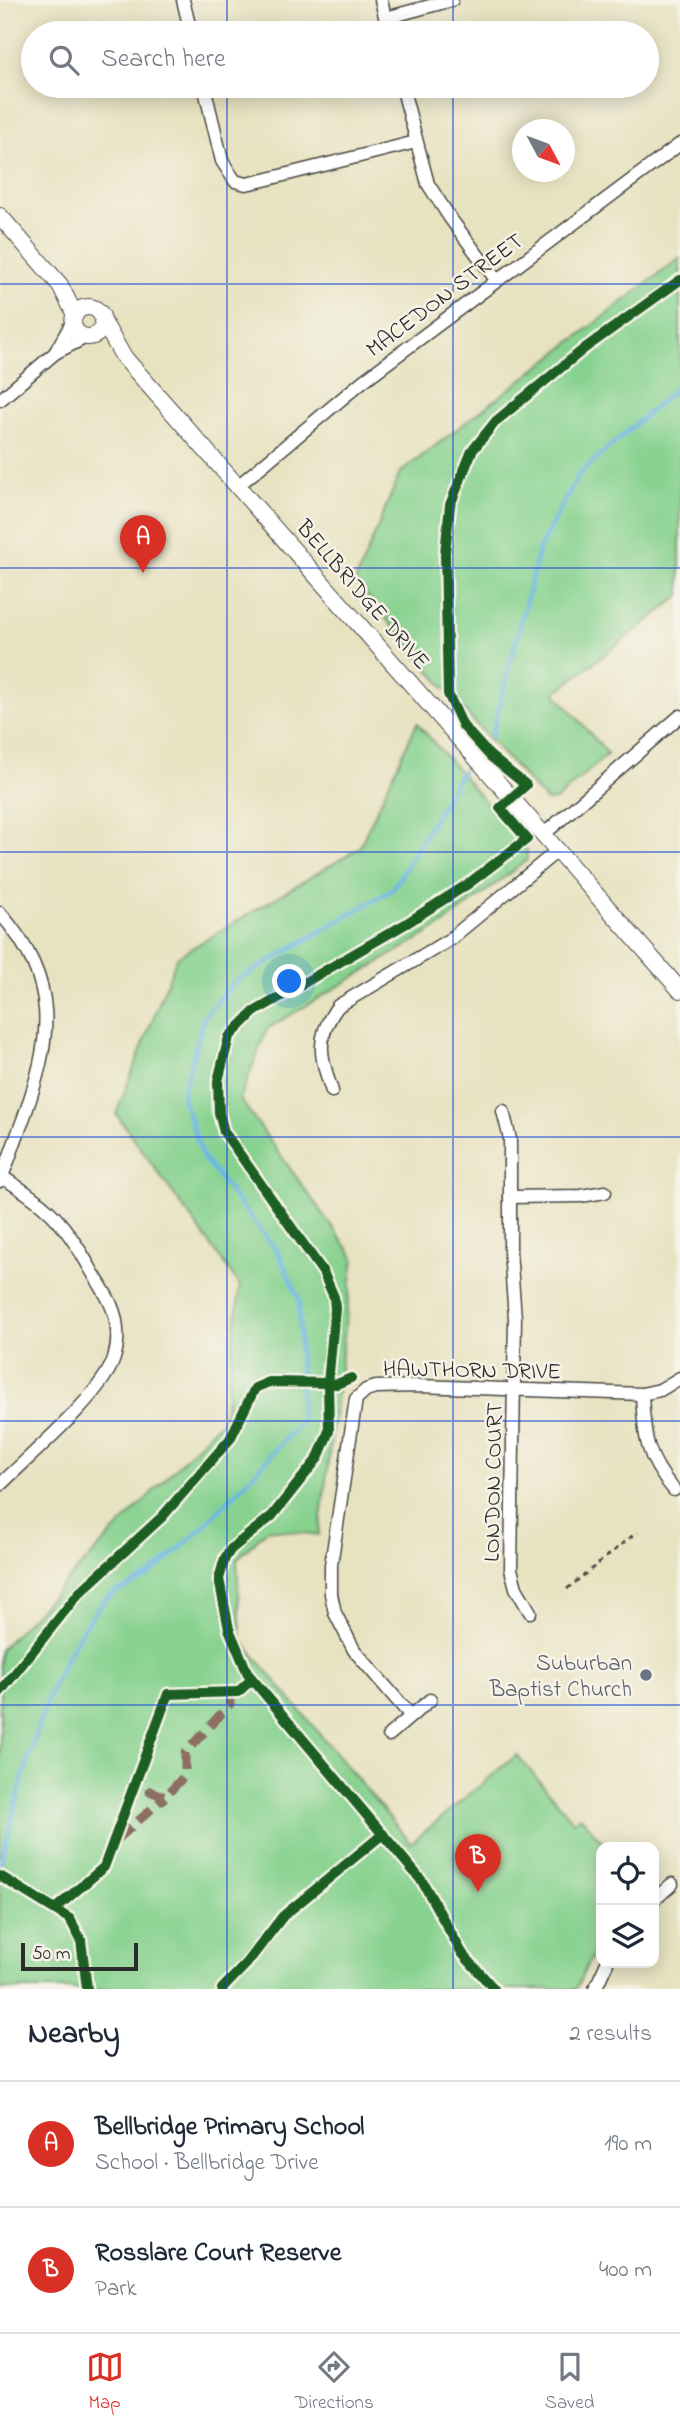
<!DOCTYPE html>
<html lang="en">
<head>
<meta charset="utf-8">
<style>
  body { margin:0; font-family:"Indie Flower",sans-serif; background:#f2f2f3; color:#1f2937 }
  .controls { position:absolute; right:21px; bottom:21px; display:grid; overflow:hidden; border-radius:14px; box-shadow:0 4px 18px #0003 }
  .controls button { width:63px; height:63px; display:grid; place-items:center; padding:0; border:0; border-bottom:2px solid #e0e1e3; background:#fff; color:#1f2937; font:35px sans-serif }
  .compass { position:absolute; left:512px; top:119px; width:63px; height:63px; border-radius:50%; background:#fff; box-shadow:0 4px 18px #0003; rotate:131deg }
  .scale { position:absolute; left:21px; bottom:18px; width:117px; box-sizing:border-box; padding-left:7px; border:4px solid #2b2b2b; border-top:0; font-size:19px; line-height:24px; white-space:nowrap; color:#2b2b2b; -webkit-text-stroke:5px #f7f3e8; paint-order:stroke }
  .you { position:absolute; left:290px; top:982px; width:24px; height:24px; margin:-18px; border:5px solid #fff; border-radius:50%; background:#1a73e8; box-shadow:0 0 0 10px #1a73e833 }
  .badge { display:grid; place-items:center; width:46px; height:46px; border-radius:50%; background:#d93025; color:#fff; font-size:23px; font-weight:700 }
  .pin { position:absolute; translate:-50% -58px; filter:drop-shadow(0 2px 4px #0008) }
  .pin::after { content:''; position:absolute; top:37px; width:24px; height:21px; background:inherit; clip-path:polygon(0 0,100% 0,50% 100%) }
  .list { margin:0; padding:0; list-style:none }
  h2 { display:flex; justify-content:space-between; align-items:center; height:91px; margin:0; padding:0 28px; font-size:30px }
  h2 small { font-size:23px; font-weight:400; color:#747a83 }
  .list li { display:grid; grid-template-columns:46px 1fr auto; gap:21px; align-items:center; box-sizing:border-box; height:126px; padding:0 28px; border-top:2px solid #e0e1e3 }
  .list b { display:block; font-size:26px; white-space:nowrap }
  .list p { margin:0; font-size:23px; white-space:nowrap; color:#747a83 }
  .list em { font-size:23px; font-style:normal; color:#747a83 }
  .icon { flex:none; width:38px; height:38px; fill:none; stroke:currentColor; stroke-width:2; stroke-linecap:round; stroke-linejoin:round }
  .map { position:relative; flex:none; width:680px; height:1989px; overflow:hidden }
  .search { position:absolute; background:#fff; box-shadow:0 4px 18px #0003; left:21px; right:21px; top:21px; height:77px; display:flex; align-items:center; gap:18px; box-sizing:border-box; padding:0 24px; border-radius:38px; color:#747a83; font-size:26px }
  .sheet { height:343px; background:#fff }
  nav { display:flex; justify-content:space-around; align-items:center; box-sizing:border-box; height:98px; border-top:2px solid #e0e1e3; background:#fff; font-size:19px; color:#747a83 }
  nav a { display:grid; justify-items:center; gap:4px }
  nav .on { color:#d93025 }
  .map>svg:first-child { display:block }
  .green { fill:#87d28f; stroke:#597e5d; stroke-width:2 }
  .lines { fill:none; stroke-linecap:round; stroke-linejoin:round }
  .stream { stroke:#6ab6e3; stroke-width:4.5 }
  .minor-casing { stroke:#474641; stroke-width:15 }
  .tertiary-casing { stroke:#474641; stroke-width:18 }
  .path { stroke:#474641; stroke-width:2.5; stroke-dasharray:5 5; stroke-linecap:butt }
  .minor { stroke:#fff; stroke-width:12 }
  .tertiary { stroke:#fff; stroke-width:16 }
  .quiet { stroke:#8d6e63; stroke-width:9; stroke-dasharray:18 9; stroke-linecap:butt }
  .cycleway-casing { stroke:#f7f3e8; stroke-width:15 }
  .cycleway { stroke:#1b5e20; stroke-width:10 }
  .grid { fill:none; stroke:#1d4ed8; stroke-width:2; stroke-opacity:0.55 }
  .worship-dot { fill:#6b7280; stroke:#f7f3e8; stroke-width:2.5 }
  .labels { text-anchor:middle; stroke-width:5; stroke-linejoin:round; paint-order:stroke }
  .street-label { font-size:23px; fill:#2b2b2b; stroke:#f7f3e8 }
  .worship-label { font-size:23px; fill:#5b616d; stroke:#f7f3e8; text-anchor:end }
</style>
</head>
<body>
<div class="map">
<svg width="680" height="1989" viewBox="0 0 680 1989">
  <rect width="100%" height="100%" fill="#f7f3e8"/>
  <filter id="ink" filterUnits="userSpaceOnUse"><feTurbulence type="fractalNoise" baseFrequency=".0143" numOctaves="2"/><feDisplacementMap in="SourceGraphic" scale="14" xChannelSelector="R" yChannelSelector="G"/><feConvolveMatrix kernelMatrix="1 2 1 2 8 2 1 2 1" color-interpolation-filters="sRGB"/></filter>
  <filter id="wash" filterUnits="userSpaceOnUse"><feTurbulence type="fractalNoise" baseFrequency=".00686" numOctaves="4" result="noise"/><feDisplacementMap in="SourceGraphic" scale="28" xChannelSelector="R" yChannelSelector="G"/><feGaussianBlur stdDeviation="1.57" result="paint"/><feColorMatrix in="noise" values="0 0 0 0 0 0 0 0 0 0 0 0 0 0 0 0 0 1.4 0 .05"/><feComposite in="paint" operator="in"/></filter>
  <g filter="url(#wash)">
    <rect width="100%" height="100%" fill="#e7e2c0"/>
    <g class="green">
      <path d="M680,258V596L555,693L608,754L556,800L546,801L457,703L355,582L400,473Z"/>
      <path d="M417,723L527,850V860L442,925L267,1029L240,1099L354,1257L319,1535L268,1529L237,1559L241,1640L411,1843L517,1755L573,1821L580,1816L607,1847H601V1936L576,1989H0V1650L224,1418L240,1286L116,1114L177,957L359,848Z"/>
    </g>
    <g class="lines">
      <g class="stream">
        <path d="M491,737L540,547L579,474L680,385"/>
        <path d="M0,1865C24,1778 42,1675 102,1603C114,1589 138,1585 152,1573C203,1531 257,1471 301,1421L299,1299L278,1252L203,1158L182,1096L204,1017L234,982L393,889L462,771"/>
      </g>
    </g>
  </g>
  <g filter="url(#ink)">
    <g class="lines">
      <defs>
        <g id="minor">
          <path d="M183,0L191,33"/>
          <path d="M381,0L389,33"/>
          <path d="M386,18L452,0"/>
          <path d="M204,86L222,161L235,181L246,184L260,181L416,142"/>
          <path d="M402,86L428,184L450,218L497,281"/>
          <path d="M55,353L73,321"/>
          <path d="M0,400L55,353L86,337"/>
          <path d="M239,485L363,381L680,144"/>
          <path d="M543,835L680,716"/>
          <path d="M0,913C61,983 52,1038 23,1120C15,1140 9,1161 0,1181"/>
          <path d="M332,1091C320,1056 315,1037 338,1006L449,940L557,851"/>
          <path d="M503,1111L510,1139V1251L515,1318L511,1569L516,1588L530,1612"/>
          <path d="M510,1197L581,1196L605,1192"/>
          <path d="M642,1394C644,1437 646,1457 674,1490"/>
          <path d="M0,1485C28,1457 104,1393 114,1358C118,1346 118,1333 116,1321C113,1302 99,1284 90,1268C64,1222 48,1205 2,1177"/>
          <path d="M411,1716L354,1650L335,1613L331,1594V1565L356,1399L366,1390L376,1387L418,1386L642,1394L660,1390L680,1378"/>
          <path d="M389,1735L430,1700"/>
          <path d="M654,1900L672,1884"/>
          <path d="M595,1989L607,1963"/>
        </g>
        <g id="tertiary">
          <path d="M0,216L60,285L75,315"/>
          <circle cx="88" cy="322" r="15"/>
          <path d="M104,323L123,356L680,990"/>
        </g>
      </defs>
      <use href="#minor" class="minor-casing"/>
      <use href="#tertiary" class="tertiary-casing"/>
      <g class="path">
        <path d="M567,1589L637,1532"/>
        <path d="M136,1786L147,1790"/>
      </g>
      <use href="#minor" class="minor"/>
      <use href="#tertiary" class="tertiary"/>
      <g class="quiet">
        <path d="M147,1790L165,1797L185,1775V1753L230,1704L229,1693"/>
        <path d="M118,1839L165,1797"/>
      </g>
      <defs>
        <g id="cycleway">
          <path d="M351,1378L337,1384L328,1383L329,1431L318,1458L272,1516L231,1549L225,1558L219,1579L229,1629L248,1674L422,1881L462,1953L494,1989"/>
          <path d="M0,1692L79,1593L162,1517L230,1439L255,1388L269,1382L328,1383L335,1309L334,1297L323,1272L224,1132L219,1113L218,1081L229,1037L254,1012L407,923L468,884L527,839L500,808L526,785L490,756L463,726L448,694L445,553L450,505L472,451L496,421L585,348L680,280"/>
          <path d="M0,1876L70,1919L81,1940L87,1989"/>
          <path d="M55,1909L104,1867L168,1694L238,1692L252,1679"/>
          <path d="M222,1989L247,1963L283,1916L383,1834"/>
        </g>
      </defs>
      <use href="#cycleway" class="cycleway-casing"/>
      <use href="#cycleway" class="cycleway"/>
    </g>
  </g>
  <path class="grid" d="M227,0V33M453,0V33M227,86V1989M453,86V1989M0,284H680M0,568H680M0,852H680M0,1137H680M0,1421H680M0,1705H680"/>
  <circle class="worship-dot" cx="646" cy="1675" r="7"/>
  <g class="labels">
    <g class="street-label">
      <text transform="translate(444 294) rotate(-37)" y="8">MACEDON STREET</text>
      <text transform="translate(364 594) rotate(49)" y="8">BELLBRIDGE DRIVE</text>
      <text transform="translate(472 1369) rotate(1)" y="8">HAWTHORN DRIVE</text>
      <text transform="translate(492 1482) rotate(-89)" y="8">LONDON COURT</text>
    </g>
    <g class="worship-label">
      <text x="632" y="1670">Suburban<tspan x="632" dy="26">Baptist Church</tspan></text>
    </g>
  </g>
</svg>
<div class="controls">
<button><svg class="icon" aria-label="locate" viewBox="0 0 24 24"><circle cx="12" cy="12" r="6"/><path d="M12 2v4M12 18v4M2 12h4M18 12h4"/></svg></button>
<button><svg class="icon" aria-label="layers" viewBox="0 0 24 24"><path d="M12 4l9 5-9 5-9-5zM3 14l9 5 9-5"/></svg></button>
</div>
<svg class="compass" viewBox="-18 -18 36 36"><path d="M0-13l5 13h-10z" fill="#e53935"/><path d="M0 13l5-13h-10z" fill="#747a83"/></svg>
<div class="scale">50 m</div>
<div class="you"></div>
<div class="pin badge" style="left:143px;top:573px">A</div>
<div class="pin badge" style="left:478px;top:1892px">B</div>
<div class="search"><svg class="icon" aria-label="search" viewBox="0 0 24 24"><circle cx="10" cy="10" r="6"/><path d="M15 15l6 6"/></svg>Search here</div>
</div>
<section class="sheet">
<h2>Nearby<small>2 results</small></h2>
<ul class="list">
<li><span class="badge">A</span><div><b>Bellbridge Primary School</b><p>School · Bellbridge Drive</p></div><em>190 m</em></li>
<li><span class="badge">B</span><div><b>Rosslare Court Reserve</b><p>Park</p></div><em>400 m</em></li>
</ul>
</section>
<nav>
<a class="on"><svg class="icon" aria-label="map" viewBox="0 0 24 24"><path d="M3 6l6-2 6 2 6-2v14l-6 2-6-2-6 2zM9 4v14M15 6v14"/></svg>Map</a>
<a><svg class="icon" aria-label="directions" viewBox="0 0 24 24"><path d="M12 3l9 9-9 9-9-9zM9 14v-3h6M13 9l2 2-2 2"/></svg>Directions</a>
<a><svg class="icon" aria-label="saved" viewBox="0 0 24 24"><path d="M7 4h10v16l-5-4-5 4z"/></svg>Saved</a>
</nav>
</body>
</html>
